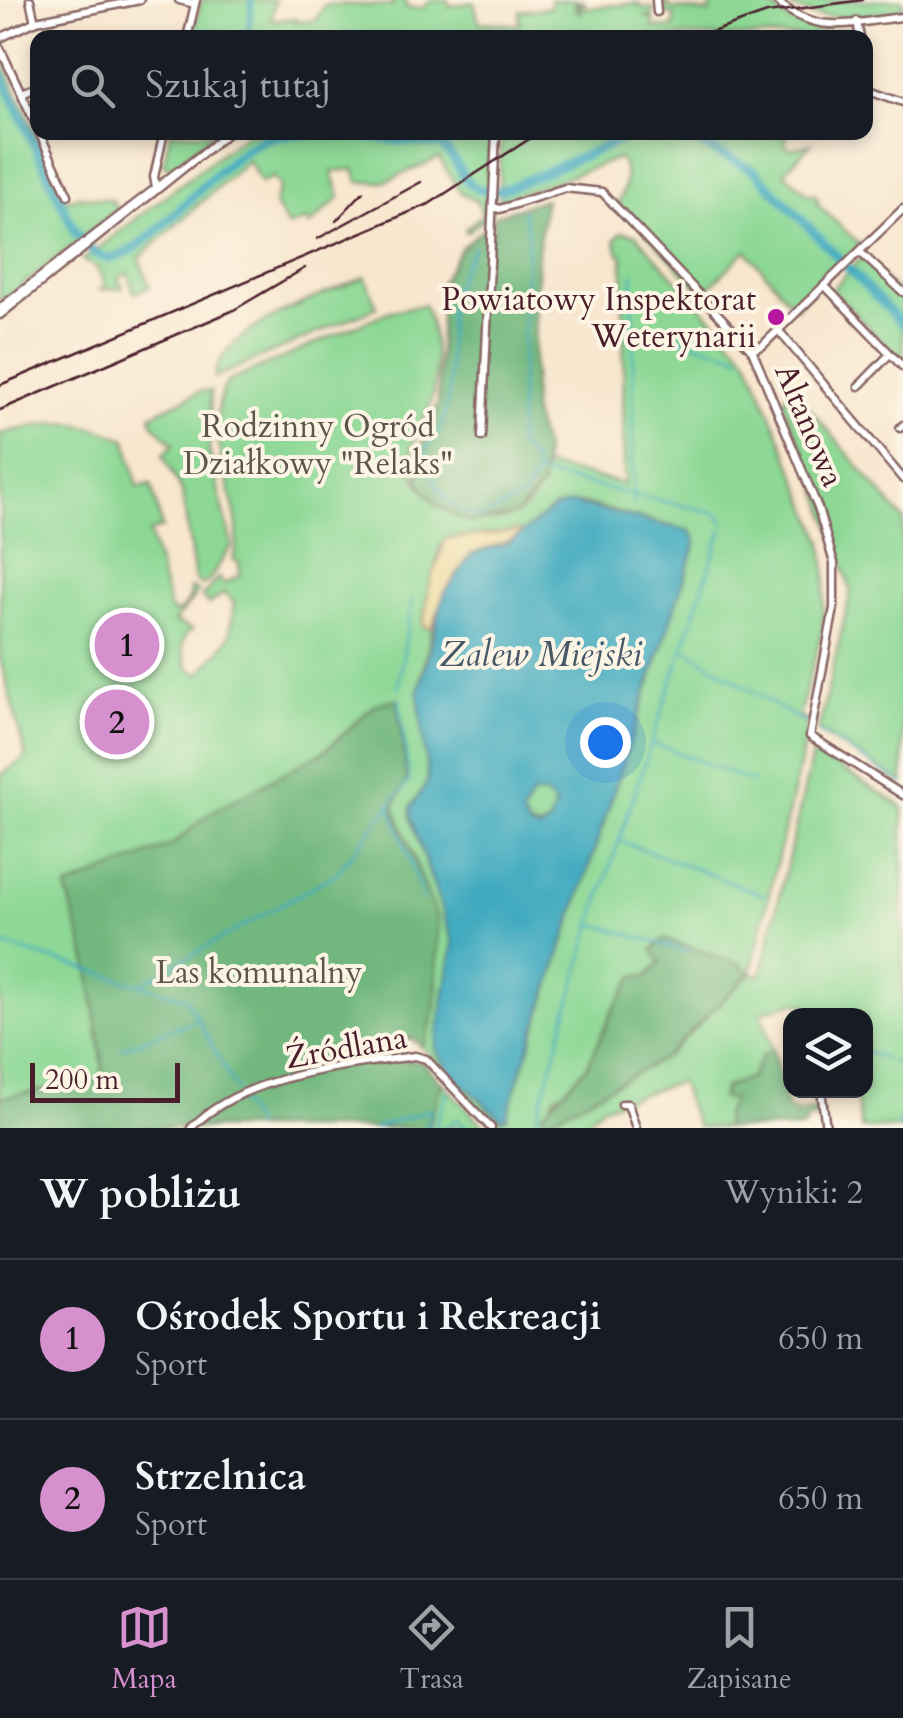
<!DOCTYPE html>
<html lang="pl">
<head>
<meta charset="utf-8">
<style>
  body { margin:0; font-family:Cardo,serif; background:#20242c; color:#f1f3f6 }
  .controls { position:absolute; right:30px; bottom:30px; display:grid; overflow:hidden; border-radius:20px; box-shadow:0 5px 15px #0003 }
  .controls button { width:90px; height:90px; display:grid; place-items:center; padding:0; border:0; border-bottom:2px solid #363941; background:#171b24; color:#f1f3f6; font:50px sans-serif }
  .scale { position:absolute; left:30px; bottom:25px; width:150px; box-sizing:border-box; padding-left:10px; border:5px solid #4a1f2b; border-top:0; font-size:28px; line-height:35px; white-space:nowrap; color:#4a1f2b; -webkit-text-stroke:8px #fcf5e5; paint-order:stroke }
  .you { position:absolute; left:605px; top:742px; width:35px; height:35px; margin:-25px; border:8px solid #fff; border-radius:50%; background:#1a73e8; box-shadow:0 0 0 15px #1a73e833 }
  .badge { display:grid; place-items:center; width:65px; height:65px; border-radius:50%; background:#d690ce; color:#111; font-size:32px; font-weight:700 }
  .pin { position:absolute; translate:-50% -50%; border:5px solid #fff; box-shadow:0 2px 10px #0006 }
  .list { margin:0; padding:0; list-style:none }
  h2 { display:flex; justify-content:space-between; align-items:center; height:130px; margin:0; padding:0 40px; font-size:42px }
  h2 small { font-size:32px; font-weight:400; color:#9ea1a6 }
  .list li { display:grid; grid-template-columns:65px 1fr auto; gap:30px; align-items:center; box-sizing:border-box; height:160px; padding:0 40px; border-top:2px solid #363941 }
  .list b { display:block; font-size:38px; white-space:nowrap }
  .list p { margin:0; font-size:32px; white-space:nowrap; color:#9ea1a6 }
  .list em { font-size:32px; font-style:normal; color:#9ea1a6 }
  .icon { flex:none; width:55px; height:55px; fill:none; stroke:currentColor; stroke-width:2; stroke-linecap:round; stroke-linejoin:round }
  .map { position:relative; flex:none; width:903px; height:1128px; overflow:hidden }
  .search { position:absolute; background:#171b24; box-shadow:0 5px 15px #0003; left:30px; right:30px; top:30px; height:110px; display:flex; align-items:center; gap:25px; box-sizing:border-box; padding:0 35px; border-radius:20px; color:#9ea1a6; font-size:38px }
  .sheet { height:450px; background:#171b24 }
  nav { display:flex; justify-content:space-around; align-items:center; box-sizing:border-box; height:140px; border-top:2px solid #363941; background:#171b24; font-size:28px; color:#9ea1a6 }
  nav a { display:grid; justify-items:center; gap:5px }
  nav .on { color:#d690ce }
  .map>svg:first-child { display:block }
  .green { fill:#8dd895; stroke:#6c7c60; stroke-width:2.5; fill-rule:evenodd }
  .forest { fill:#72b87e; stroke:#5e6c54; stroke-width:2.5 }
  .sand { fill:#eeda9e; stroke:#9c7c64; stroke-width:2.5 }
  .water { fill:#40aac0; stroke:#456476; stroke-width:2.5; fill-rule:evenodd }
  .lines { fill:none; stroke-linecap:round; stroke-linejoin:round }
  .stream { stroke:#40aac0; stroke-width:2.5 }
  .canal { stroke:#40aac0; stroke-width:5 }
  .river { stroke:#40aac0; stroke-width:9 }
  .minor-casing { stroke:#876564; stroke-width:11 }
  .minor { stroke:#fff; stroke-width:6 }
  .rail { stroke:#4a1f2b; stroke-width:2.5 }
  .poi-dot { fill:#b5179e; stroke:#fcf5e5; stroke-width:4 }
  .labels { text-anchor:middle; stroke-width:8; stroke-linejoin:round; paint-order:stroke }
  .poi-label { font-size:32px; fill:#4a1f2b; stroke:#fcf5e5; text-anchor:end }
  .street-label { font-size:32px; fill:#4a1f2b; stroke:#fcf5e5 }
  .park-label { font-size:32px; fill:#5e564b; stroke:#fcf5e5 }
  .water-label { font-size:35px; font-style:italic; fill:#465767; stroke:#fcf5e5 }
</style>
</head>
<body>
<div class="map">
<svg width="903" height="1128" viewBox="0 0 903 1128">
  <rect width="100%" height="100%" fill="#fcf5e5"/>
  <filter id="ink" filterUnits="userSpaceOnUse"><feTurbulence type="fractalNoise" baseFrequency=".01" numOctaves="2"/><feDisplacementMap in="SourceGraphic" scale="20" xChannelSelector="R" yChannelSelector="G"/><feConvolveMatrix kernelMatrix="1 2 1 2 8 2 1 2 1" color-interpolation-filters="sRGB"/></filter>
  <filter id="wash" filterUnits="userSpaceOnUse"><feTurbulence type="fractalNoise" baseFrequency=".0048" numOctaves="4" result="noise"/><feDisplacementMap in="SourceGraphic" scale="40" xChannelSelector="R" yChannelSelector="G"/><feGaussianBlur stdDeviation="2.25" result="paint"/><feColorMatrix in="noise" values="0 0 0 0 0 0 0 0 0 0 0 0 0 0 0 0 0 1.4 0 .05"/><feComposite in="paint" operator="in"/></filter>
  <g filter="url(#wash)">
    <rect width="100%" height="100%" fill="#f8e6ce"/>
    <g class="green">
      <path d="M202,0H275L271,20L296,18L295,22L315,20L326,4L392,6V0H406V7L423,8L431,0H448L449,6L474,2L479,22L519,25L520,11L551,7L550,0H576L575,13L579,0L580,15L583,0L587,8L639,3L640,7L653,8V15L645,17L653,18V27L673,28L675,15L663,14L667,0L670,8L710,13L711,0H764L791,22L817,32L853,28L854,37H192Z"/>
      <path d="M782,0H903V10C863,13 815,28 782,0Z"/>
      <path d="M0,55L67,200L79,196L112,200L117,210L0,303Z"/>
      <path d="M170,133V132L214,133L171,167L163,165Z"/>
      <path d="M247,133H491L485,218L467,232L465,229L482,215L478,202L461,193L439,158L384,182H358L354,169L332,172L340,197L309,226L306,220L288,227L274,204L280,186L273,177L261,183L248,160L139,258L150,287L134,293L128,273L118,278L123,288L100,290L106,284L96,267L83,260Z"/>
      <path d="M501,133H789L785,142L789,149L811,144L784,172L809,195L813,193L819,199L816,203L860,245L864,243L795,308L746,250L703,294L618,203C626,188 629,172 619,158L499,201Z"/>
      <path d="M622,232L636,235L748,358L823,542L826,573L822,632L799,716L807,721L802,754L751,973L761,976L813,752L903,807V1128H861L855,1091L866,1090V1016L834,1015L796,1002L761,1012L773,1050L763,1055L751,1077L724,1088L721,1098L733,1099L724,1124L726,1128L697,1127L679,1082L601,1107L581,1128H497L421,1046L436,1005L438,921L394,807L406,780L396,699L376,704L326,750L212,812L172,845L67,888L88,963L103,1068L99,1079L0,1098V776L26,757L0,659V434C54,421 74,417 126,439L138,487L151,484L162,528L149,532L171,612H180L190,598V588L198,592L174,622L192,630L185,635L182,648L188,668L200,674L229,638L234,603L224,593L209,604L202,597L218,578L224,584L240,575L239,563L233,559C253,509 194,443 227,382L390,311L424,305C436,332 439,373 431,402C428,415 419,425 415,437C402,479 426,501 463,513C482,519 495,525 514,515C536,505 539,486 545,466L624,484L623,255L619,254L615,240ZM580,503L691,531L696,543L506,1118L500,1119L451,1073L435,1050L453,943L411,819V807L428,781L418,693L432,628L423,626L440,546L450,538L519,531L522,535L554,508ZM661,963L750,974L664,1058L546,1121L554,1097L576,1083L588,1065L613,1010Z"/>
      <path d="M861,258L903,297V357L896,356L832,289Z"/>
      <path d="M365,277L377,307L215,377C218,329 325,295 365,277Z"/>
      <path d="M791,386L903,519V783L818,731L851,591L817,484L783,402Z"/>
      <path d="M201,391H211L209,451L232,545L208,582L200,585L195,580L182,492L163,455L174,444L153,424L151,415Z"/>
      <circle cx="538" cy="811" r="17"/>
      <path d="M442,1082L486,1128H428Z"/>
    </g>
    <g class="forest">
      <path d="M545,199L538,251L532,410L544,450L542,485L516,515L469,523L435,504L419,483L417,458L438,403L441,282L461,248L483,229L493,232L494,216Z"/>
      <path d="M397,699L407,780L394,807L438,921L436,1005L425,1044L421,1046L412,1038L399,1043L404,1060L422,1062L442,1082L428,1128H0V1098L99,1079L103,1068L88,963L66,888L172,845L212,812L326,750L376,704Z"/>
      <path d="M664,939L739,963L750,973L664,1058L546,1121L542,1114L588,1065L613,1010L634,976H647L661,963L652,950Z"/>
      <path d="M773,1050L787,1108L797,1113L821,1108L822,1116L808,1119L802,1128H726L724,1117L733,1099L722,1098L724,1088L751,1077L763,1055Z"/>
    </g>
    <path class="sand" d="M520,531L522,535C510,542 497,544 485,550C455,564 442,600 432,628L423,626L429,587L445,539Z"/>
    <path class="water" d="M572,503L691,531L696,543L506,1118L501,1119L451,1073L435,1050L453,943L411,819V807L428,781L418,693L444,594L471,554L510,542L554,508ZM532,795H546L555,805L549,823L540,830L529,827L522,815Z"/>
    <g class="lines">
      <g class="stream">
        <path d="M474,247C463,266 454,282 450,305C443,352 463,411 426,448C424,478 452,516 484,517L522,497L537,474L532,459L518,445L528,235L523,210"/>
        <path d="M635,326L741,356"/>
        <path d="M539,474L717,513L724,523"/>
        <path d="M633,504V273"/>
        <path d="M684,648L806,724"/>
        <path d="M398,688L412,599"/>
        <path d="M818,732L903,784"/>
        <path d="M653,743L753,782"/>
        <path d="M391,807L424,900"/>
        <path d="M621,841L764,895"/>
        <path d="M594,924L688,952"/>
        <path d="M0,944L186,998L237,1091"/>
        <path d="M139,985L337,873L409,781L399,699"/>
        <path d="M122,1048L195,1020"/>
        <path d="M866,1052L885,1059"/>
        <path d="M892,1062L903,1066"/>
        <path d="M241,1102L255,1128"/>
        <path d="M374,1128L432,1109L425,1128"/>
        <path d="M435,1128L447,1091"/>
        <path d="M444,1128L457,1119L467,1128"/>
        <path d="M529,1128L537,1117L598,904L722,530"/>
        <path d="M897,1128L903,1119"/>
      </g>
      <g class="canal">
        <path d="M248,38L252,0"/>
        <path d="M312,38L316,37"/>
      </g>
      <g class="river">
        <path d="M0,71L75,232L94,253L108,259C156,252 213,159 265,139C299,126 400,142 441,145C469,169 457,195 503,190L639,132"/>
        <path d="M675,132L755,171L903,325"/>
      </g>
    </g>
  </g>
  <g filter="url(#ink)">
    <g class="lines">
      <defs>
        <g id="minor">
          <path d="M30,0L35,22"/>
          <path d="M179,0L195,4"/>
          <path d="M656,0L657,12"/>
          <path d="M775,0C818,37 850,22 903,17"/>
          <path d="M857,21L860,38"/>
          <path d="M0,38L36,21L140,0"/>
          <path d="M187,38L196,0"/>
          <path d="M0,48L38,129"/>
          <path d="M866,73L869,90L903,102"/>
          <path d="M21,93L38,86"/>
          <path d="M39,132L68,195"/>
          <path d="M156,187L154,177L164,132"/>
          <path d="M493,207L500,209L565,188L602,192L752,350L818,508L834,563V608L810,736L903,795"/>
          <path d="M860,252L903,292"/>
          <path d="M825,286L903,367"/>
          <path d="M0,308L178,171"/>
          <path d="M0,315L229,132"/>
          <path d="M779,331L903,479"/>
          <path d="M752,350L762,346L903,209"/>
          <path d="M859,386L890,354"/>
          <path d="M900,428L903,425"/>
          <path d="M482,437L496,132"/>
          <path d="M821,1090L826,1128"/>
          <path d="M622,1104H628L636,1128"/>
          <path d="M191,1128C244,1074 344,1066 415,1056L426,1059L491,1128"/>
        </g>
      </defs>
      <use href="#minor" class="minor-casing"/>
      <use href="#minor" class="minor"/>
      <g class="rail">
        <path d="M695,38L767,13L863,0"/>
        <path d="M336,221L363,192"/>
        <path d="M317,239L421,182"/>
        <path d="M0,385L429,204L540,132"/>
        <path d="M0,410L232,311L305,268"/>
      </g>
    </g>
  </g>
  <circle class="poi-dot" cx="776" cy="317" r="10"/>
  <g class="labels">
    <g class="poi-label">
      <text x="756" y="310">Powiatowy Inspektorat<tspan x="756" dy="37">Weterynarii</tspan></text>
    </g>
    <g class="street-label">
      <text transform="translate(810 425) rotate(67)" y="11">Altanowa</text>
      <text transform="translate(346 1047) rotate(-10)" y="11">Źródlana</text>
    </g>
    <g class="park-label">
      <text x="318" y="437">Rodzinny Ogród<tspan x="318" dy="37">Działkowy "Relaks"</tspan></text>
      <text x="259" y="983">Las komunalny</text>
    </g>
    <g class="water-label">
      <text x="541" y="666">Zalew Miejski</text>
    </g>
  </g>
</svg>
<div class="controls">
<button><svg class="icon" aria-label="layers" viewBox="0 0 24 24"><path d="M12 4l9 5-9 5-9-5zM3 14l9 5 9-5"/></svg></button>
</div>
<div class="scale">200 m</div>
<div class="you"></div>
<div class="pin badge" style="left:127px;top:645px">1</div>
<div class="pin badge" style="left:117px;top:722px">2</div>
<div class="search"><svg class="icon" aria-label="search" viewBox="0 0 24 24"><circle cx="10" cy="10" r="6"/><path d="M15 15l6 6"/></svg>Szukaj tutaj</div>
</div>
<section class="sheet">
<h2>W pobliżu<small>Wyniki: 2</small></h2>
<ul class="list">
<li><span class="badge">1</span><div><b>Ośrodek Sportu i Rekreacji</b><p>Sport</p></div><em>650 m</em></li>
<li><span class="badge">2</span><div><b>Strzelnica</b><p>Sport</p></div><em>650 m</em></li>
</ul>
</section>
<nav>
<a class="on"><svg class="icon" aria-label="map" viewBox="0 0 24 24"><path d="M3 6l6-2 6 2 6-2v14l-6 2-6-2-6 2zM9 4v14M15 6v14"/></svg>Mapa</a>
<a><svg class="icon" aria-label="directions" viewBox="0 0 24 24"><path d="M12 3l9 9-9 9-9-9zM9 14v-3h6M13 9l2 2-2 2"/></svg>Trasa</a>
<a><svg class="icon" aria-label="saved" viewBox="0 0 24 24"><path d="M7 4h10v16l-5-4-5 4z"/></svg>Zapisane</a>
</nav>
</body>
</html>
